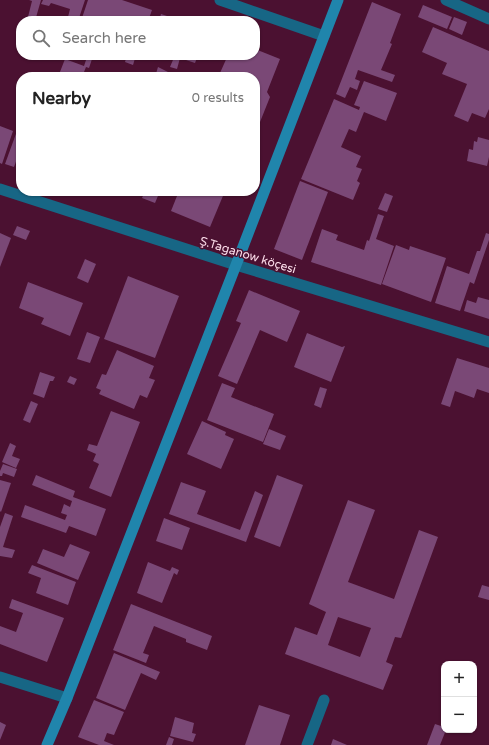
<!DOCTYPE html>
<html lang="en">
<head>
<meta charset="utf-8">
<style>
  body { margin:0; font-family:"Varela Round",sans-serif; background:#f2f2f2; color:#222 }
  .controls { position:absolute; right:12px; bottom:12px; display:grid; overflow:hidden; border-radius:8px; box-shadow:0 1px 3px #0004 }
  .controls button { width:36px; height:36px; display:grid; place-items:center; padding:0; border:0; border-bottom:1px solid #e0e0e0; background:#fff; color:#222; font:20px sans-serif }
  .list { margin:0; padding:0; list-style:none }
  h2 { display:flex; justify-content:space-between; align-items:center; height:52px; margin:0; padding:0 16px; font-size:17px }
  h2 small { font-size:13px; font-weight:400; color:#767676 }
  .icon { flex:none; width:22px; height:22px; fill:none; stroke:currentColor; stroke-width:2; stroke-linecap:round; stroke-linejoin:round }
  .map { position:relative; flex:none; width:489px; height:745px; overflow:hidden }
  .search { position:absolute; background:#fff; box-shadow:0 1px 3px #0004; left:16px; top:16px; width:244px; height:44px; display:flex; align-items:center; gap:10px; box-sizing:border-box; padding:0 14px; border-radius:16px; color:#767676; font-size:15px }
  .panel { position:absolute; background:#fff; box-shadow:0 1px 3px #0004; left:16px; top:72px; width:244px; height:124px; border-radius:16px }
  .map>svg:first-child { display:block }
  .building { fill:#7a4876; fill-rule:evenodd }
  .lines { fill:none; stroke-linecap:round; stroke-linejoin:round }
  .minor { stroke:#176685; stroke-width:11 }
  .tertiary { stroke:#176685; stroke-width:11 }
  .secondary { stroke:#2085ac; stroke-width:11 }
  .labels { text-anchor:middle; stroke-width:3; stroke-linejoin:round; paint-order:stroke }
  .street-label { font-size:12px; fill:#fcddea; stroke:#4b1131 }
</style>
</head>
<body>
<div class="map">
<svg width="489" height="745" viewBox="0 0 489 745">
  <rect width="100%" height="100%" fill="#4b1131"/>
  <g class="building">
    <path d="M29,0H41L35,21H27L32,1Z"/>
    <path d="M43,0H85L78,21H67L70,9L51,3L49,6L41,4Z"/>
    <path d="M88,0H122L152,10L148,21H81Z"/>
    <path d="M372,2L401,14L390,43L392,44L381,70L395,75L392,82L358,70L355,79L360,81L357,90L350,87L345,98L336,94Z"/>
    <path d="M423,5L452,17L447,29L418,17Z"/>
    <path d="M161,14L182,21H159Z"/>
    <path d="M454,17L467,22L462,35L449,29Z"/>
    <path d="M433,27L489,51V109L485,118L472,113L468,122L454,116L467,84L442,74L447,63L422,52Z"/>
    <path d="M255,49L280,59L267,92L270,97L260,122L255,119V77H230L220,73L228,55H255Z"/>
    <path d="M127,55H136L133,65L125,62Z"/>
    <path d="M175,55H198L195,63L180,58L177,69L170,67Z"/>
    <path d="M87,57L92,59L89,68L86,67L82,77H58L65,59L84,66Z"/>
    <path d="M158,67L168,72L166,77H155Z"/>
    <path d="M133,72L150,76V77H131Z"/>
    <path d="M364,81L397,93L386,121L364,112L356,132L349,129L341,147L361,156L356,167L362,169L357,181L360,183L353,200L301,179L334,99L359,110L360,107L354,105Z"/>
    <path d="M21,120V148L14,167L5,164Z"/>
    <path d="M0,126L13,131L2,164L0,163Z"/>
    <path d="M478,137L489,140V157L487,166L467,161L469,149L473,150L474,141L477,142Z"/>
    <path d="M300,181L328,192L302,260L274,249Z"/>
    <path d="M119,191H133L132,195Z"/>
    <path d="M145,191H160L155,203L142,198Z"/>
    <path d="M179,191H225L210,227L171,211Z"/>
    <path d="M385,193L393,196L387,212L378,209Z"/>
    <path d="M378,214L384,216L376,239L394,246L381,285L311,262L322,229L338,235L336,240L364,250L367,240L369,241Z"/>
    <path d="M17,226L30,231L26,240L13,235Z"/>
    <path d="M0,233L11,238L0,267Z"/>
    <path d="M486,233L489,234V240L474,284L470,282L460,311L435,303L447,266L469,274L477,251H480Z"/>
    <path d="M396,245L409,250L410,246L446,258L431,302L382,284Z"/>
    <path d="M85,259L96,264L88,283L77,278Z"/>
    <path d="M128,276L179,296L155,358L104,339Z"/>
    <path d="M28,282L83,303L70,336L41,324L44,318L19,308Z"/>
    <path d="M249,290L300,311L287,342L260,330L237,384L218,376L241,323L236,321Z"/>
    <path d="M478,297L489,300V319L464,311L467,300L476,303Z"/>
    <path d="M87,332L100,337L90,363L77,359Z"/>
    <path d="M307,333L342,347L345,346L331,382L294,367Z"/>
    <path d="M117,350L154,366L149,378L155,380L147,398L140,395L134,409L99,394L101,390L96,388L102,374L106,375Z"/>
    <path d="M457,358L489,368V393L477,389L474,398L455,391L450,407L441,404Z"/>
    <path d="M40,372L55,377L53,381H50L44,398L33,394Z"/>
    <path d="M70,376L77,379L74,385L67,382Z"/>
    <path d="M222,383L235,388L231,397L274,414L263,442L207,420Z"/>
    <path d="M320,387L327,389L321,408L314,405Z"/>
    <path d="M31,401L38,404L30,423L23,420Z"/>
    <path d="M111,411L140,422L111,497L89,488L99,464L93,461L96,454L87,450L89,444L97,446Z"/>
    <path d="M202,421L226,432L225,435L234,439L221,469L187,454Z"/>
    <path d="M269,429L286,436L280,450L263,444Z"/>
    <path d="M10,443L16,446L12,456L20,459L16,468L2,462Z"/>
    <path d="M3,464L17,469L14,477L3,473L2,476H0V471Z"/>
    <path d="M36,475L75,491L73,497L106,509L96,536L69,526L66,533L21,517L25,505L65,520L67,515L61,513L64,504L70,507L72,501L32,485Z"/>
    <path d="M277,475L303,485L280,547L254,537Z"/>
    <path d="M0,480L11,483L1,512L0,511Z"/>
    <path d="M181,482L206,491L197,514L240,530L255,491L263,495L246,542L169,514Z"/>
    <path d="M348,500L375,510L348,582L394,599L419,530L438,537L401,638L395,637L386,662L393,665L383,690L285,654L295,627L317,635L326,612L309,604ZM338,617L371,628L360,657L328,645Z"/>
    <path d="M5,513L13,516L3,547L15,550L12,558L0,556V527Z"/>
    <path d="M164,518L190,528L182,550L156,541Z"/>
    <path d="M70,544L90,552L78,580L37,563L43,549L64,557Z"/>
    <path d="M148,562L170,571L172,567L179,570L177,575L174,573L162,603L137,593Z"/>
    <path d="M32,565L76,582L68,605L36,593L41,578L28,573Z"/>
    <path d="M482,585L489,587V600L478,597Z"/>
    <path d="M12,599L64,618L47,662L0,644V626L16,632L23,613L9,608Z"/>
    <path d="M131,604L212,636L207,650L186,642V639L154,626L143,653L149,655L146,663L113,650Z"/>
    <path d="M114,653L160,672L156,680L141,673L125,710L96,698Z"/>
    <path d="M94,700L124,712L114,735L107,733L104,741L114,745H99L78,737Z"/>
    <path d="M259,705L290,715L280,745H245Z"/>
    <path d="M175,717L194,723L192,733L196,734L193,742L170,736Z"/>
    <path d="M0,722L6,725L0,740Z"/>
    <path d="M435,724L444,727V730H446L440,745H427Z"/>
    <path d="M169,737L174,739L172,745H166Z"/>
    <path d="M333,739L347,745H331Z"/>
  </g>
  <g class="lines">
    <g class="minor">
      <path d="M220,0L324,36"/>
      <path d="M446,0L489,19"/>
      <path d="M0,677L67,698"/>
      <path d="M307,745L324,700"/>
    </g>
    <path class="tertiary" d="M0,189L236,265L489,342"/>
    <path class="secondary" d="M47,745L67,698L236,265L338,0"/>
  </g>
  <g class="labels">
    <g class="street-label">
      <text transform="translate(248 255) rotate(17)" y="4">Ş.Taganow köçesi</text>
    </g>
  </g>
</svg>
<div class="controls">
<button>+</button>
<button>−</button>
</div>
<div class="search"><svg class="icon" aria-label="search" viewBox="0 0 24 24"><circle cx="10" cy="10" r="6"/><path d="M15 15l6 6"/></svg>Search here</div>
<section class="panel">
<h2>Nearby<small>0 results</small></h2>
<ul class="list">
</ul>
</section>
</div>
</body>
</html>
